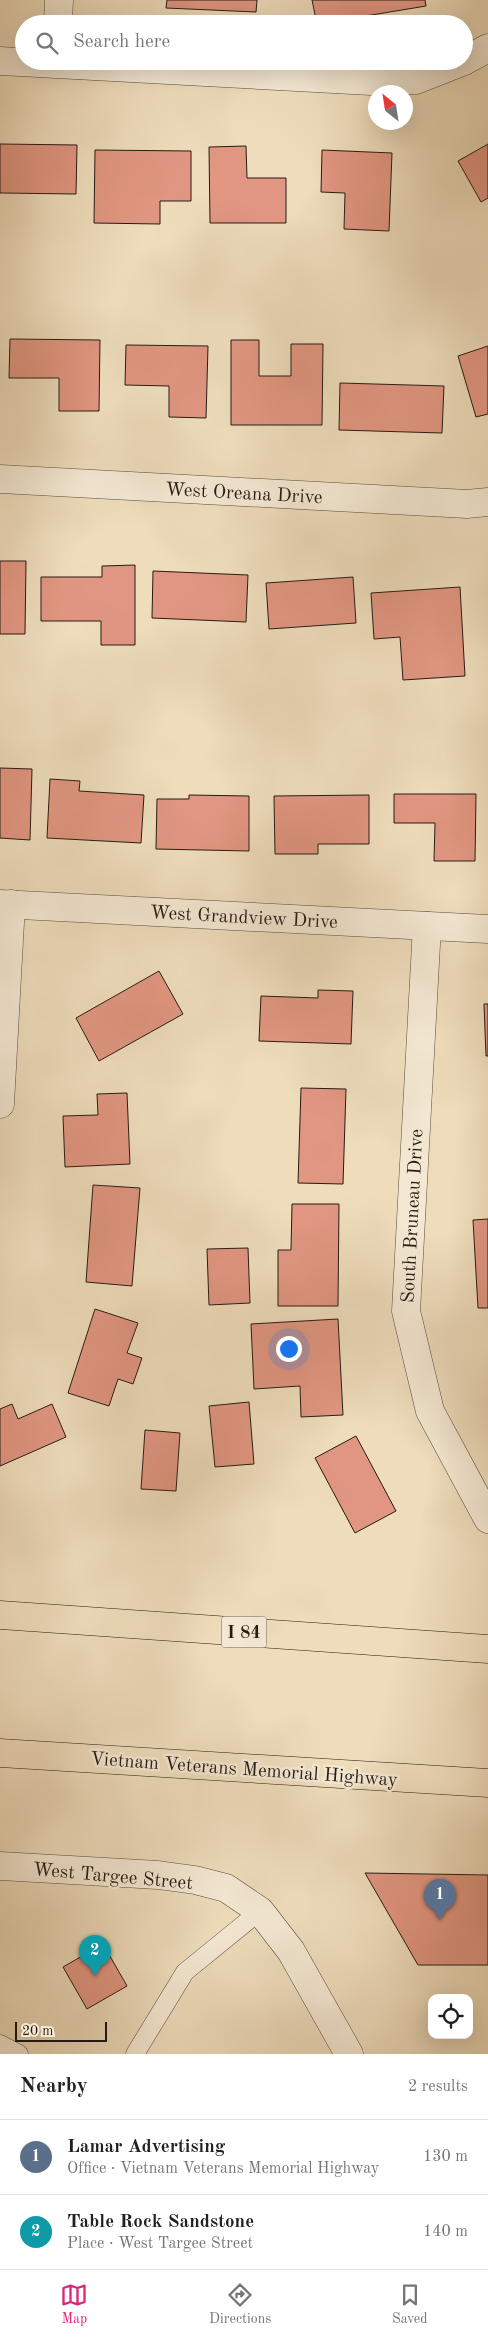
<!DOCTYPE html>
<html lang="en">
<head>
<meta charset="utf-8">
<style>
  body { margin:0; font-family:"Old Standard TT",serif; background:#f6f6f6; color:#202124 }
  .controls { position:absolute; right:15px; bottom:15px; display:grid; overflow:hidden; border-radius:10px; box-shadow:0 5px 20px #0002 }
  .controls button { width:45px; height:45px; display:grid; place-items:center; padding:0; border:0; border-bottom:1px solid #e0e0e0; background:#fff; color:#202124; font:25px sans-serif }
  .compass { position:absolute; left:368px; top:85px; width:45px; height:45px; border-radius:50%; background:#fff; box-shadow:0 5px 20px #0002; rotate:330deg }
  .scale { position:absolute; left:15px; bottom:12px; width:92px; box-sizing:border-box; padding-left:5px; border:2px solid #261b14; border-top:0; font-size:14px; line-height:18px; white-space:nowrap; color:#261b14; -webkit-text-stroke:4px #f4e8d3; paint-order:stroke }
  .you { position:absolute; left:288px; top:1348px; width:18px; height:18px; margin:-12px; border:4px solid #fff; border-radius:50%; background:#1a73e8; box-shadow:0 0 0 8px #1a73e833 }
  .badge { display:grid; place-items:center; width:32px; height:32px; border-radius:50%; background:#db2777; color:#fff; font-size:16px; font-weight:700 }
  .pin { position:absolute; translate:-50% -41px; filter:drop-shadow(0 1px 2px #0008) }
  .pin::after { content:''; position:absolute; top:26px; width:18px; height:15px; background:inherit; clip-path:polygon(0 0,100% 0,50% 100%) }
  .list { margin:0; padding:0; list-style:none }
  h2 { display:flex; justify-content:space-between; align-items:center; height:65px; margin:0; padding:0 20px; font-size:21px }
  h2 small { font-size:16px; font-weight:400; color:#757577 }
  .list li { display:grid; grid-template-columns:32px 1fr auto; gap:15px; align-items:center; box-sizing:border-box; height:75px; padding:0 20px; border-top:1px solid #e0e0e0 }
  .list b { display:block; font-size:19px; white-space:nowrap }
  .list p { margin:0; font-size:16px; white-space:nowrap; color:#757577 }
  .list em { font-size:16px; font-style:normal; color:#757577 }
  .icon { flex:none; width:28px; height:28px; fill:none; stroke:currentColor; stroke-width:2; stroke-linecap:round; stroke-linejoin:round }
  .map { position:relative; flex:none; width:488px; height:2054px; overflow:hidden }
  .search { position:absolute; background:#fff; box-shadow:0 5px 20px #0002; left:15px; right:15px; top:15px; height:55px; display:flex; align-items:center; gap:12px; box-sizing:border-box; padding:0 18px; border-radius:28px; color:#757577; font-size:19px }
  .sheet { height:215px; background:#fff }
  nav { display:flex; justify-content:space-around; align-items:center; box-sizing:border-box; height:70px; border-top:1px solid #e0e0e0; background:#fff; font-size:14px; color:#757577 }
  nav a { display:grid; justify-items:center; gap:2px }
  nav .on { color:#db2777 }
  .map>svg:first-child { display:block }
  .building { fill:#e19681; stroke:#261b14 }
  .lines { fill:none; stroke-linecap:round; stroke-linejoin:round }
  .lane-casing { stroke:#584b3e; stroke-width:19 }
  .street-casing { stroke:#584b3e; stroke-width:29 }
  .highway-casing { stroke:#261b14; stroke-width:29 }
  .lane { stroke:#f4e8d3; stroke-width:18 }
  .street { stroke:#f4e8d3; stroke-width:28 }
  .highway { stroke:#eedcbb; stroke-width:28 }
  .labels { text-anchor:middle; stroke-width:5; stroke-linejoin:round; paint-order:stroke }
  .shield { fill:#f4e8d3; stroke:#64584d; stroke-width:1 }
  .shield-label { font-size:18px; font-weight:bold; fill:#261b14 }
  .street-label { font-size:19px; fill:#261b14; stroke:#f4e8d3 }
</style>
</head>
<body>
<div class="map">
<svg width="488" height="2054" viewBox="0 0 488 2054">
  <rect width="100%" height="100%" fill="#eedcbb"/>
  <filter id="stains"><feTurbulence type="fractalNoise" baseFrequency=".004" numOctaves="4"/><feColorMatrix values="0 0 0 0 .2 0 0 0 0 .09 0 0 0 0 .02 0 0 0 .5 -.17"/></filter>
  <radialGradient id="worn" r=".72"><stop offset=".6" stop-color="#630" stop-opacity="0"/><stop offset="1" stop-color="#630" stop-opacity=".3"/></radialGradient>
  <g class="building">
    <path d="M167,0H257L256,12L166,8Z"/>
    <path d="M312,0H425L426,6L317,24Z"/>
    <path d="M0,144L77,145L76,194L0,193Z"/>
    <path d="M488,144V198L481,202L458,161Z"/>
    <path d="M246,146L247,178H286V223H210L209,147Z"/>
    <path d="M95,150L191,151V201H160V224L94,223Z"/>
    <path d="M322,150L392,153L389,231L344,229L345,193L321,192Z"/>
    <path d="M10,339L100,340L99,411H59V378H9Z"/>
    <path d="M231,340H259V376H291V344H323L322,425H231Z"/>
    <path d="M126,345L208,346L206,418L169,417V386L125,385Z"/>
    <path d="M488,346V414L476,417L458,356Z"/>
    <path d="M340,383L444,386L442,433L339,430Z"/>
    <path d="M0,561H26L25,634H0Z"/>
    <path d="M135,565V645H101V621H41V577H102V566Z"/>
    <path d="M153,571L248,575L246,622L152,618Z"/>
    <path d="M353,577L356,623L269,629L266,583Z"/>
    <path d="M460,587L465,676L403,680L400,637L374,639L371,593Z"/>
    <path d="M0,768L32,769L30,840L0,838Z"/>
    <path d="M50,779L80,781L79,791L144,795L141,843L47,838Z"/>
    <path d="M394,794H476L475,861H434L435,823H394Z"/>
    <path d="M189,795L249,796V851L156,849L157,799H189Z"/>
    <path d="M369,795V844H318V854H275L274,796Z"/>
    <path d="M159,971L183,1014L99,1061L76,1018Z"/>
    <path d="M318,990L353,991L351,1044L259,1041L261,996L318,998Z"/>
    <path d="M484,1004H488V1056H486Z"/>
    <path d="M301,1088L346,1089L343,1184L298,1183Z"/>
    <path d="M127,1093L130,1164L65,1167L63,1116L98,1115L97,1094Z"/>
    <path d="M93,1185L140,1188L132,1286L86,1282Z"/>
    <path d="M292,1204H339L338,1306H278V1250H291Z"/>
    <path d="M488,1219V1308H478L473,1220Z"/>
    <path d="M248,1248L250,1303L209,1305L207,1249Z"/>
    <path d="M95,1309L138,1323L127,1353L142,1358L133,1384L118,1379L109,1406L68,1393Z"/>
    <path d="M338,1319L343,1415L301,1417L300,1386L254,1389L251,1324Z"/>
    <path d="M249,1402L254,1464L215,1467L209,1406Z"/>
    <path d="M12,1404L18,1419L52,1404L66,1437L0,1466V1409Z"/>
    <path d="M145,1430L180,1433L176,1491L141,1489Z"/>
    <path d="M356,1436L396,1511L355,1533L315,1458Z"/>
    <path d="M365,1873L488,1875V1965H418Z"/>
    <path d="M103,1944L127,1986L87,2009L63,1967Z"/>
  </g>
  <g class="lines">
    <defs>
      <g id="lane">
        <path d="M0,2044L19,2054"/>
        <path d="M135,2054L185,1972L260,1911"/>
      </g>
      <g id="street">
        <path d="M58,24L59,0"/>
        <path d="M0,61L371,81L416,80L464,61"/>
        <path d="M464,61L488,48"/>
        <path d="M0,479L467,504L488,502"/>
        <path d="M0,904L488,929"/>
        <path d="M427,926L406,1311L430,1411L488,1519"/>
        <path d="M0,1104L11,904"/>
        <path d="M0,1866L158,1875L195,1880L226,1888L260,1911L291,1951L349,2054"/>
      </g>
      <g id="highway">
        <path d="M0,1615L488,1649"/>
        <path d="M0,1753L488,1783"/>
      </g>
    </defs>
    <use href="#lane" class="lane-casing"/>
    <use href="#street" class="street-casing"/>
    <use href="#highway" class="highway-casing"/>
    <use href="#lane" class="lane"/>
    <use href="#street" class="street"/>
    <use href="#highway" class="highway"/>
  </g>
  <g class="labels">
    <rect class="shield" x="221.5" y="1616.5" width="45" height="31" rx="4"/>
    <g class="shield-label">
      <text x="244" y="1638">I 84</text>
    </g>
    <g class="street-label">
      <text transform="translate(244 492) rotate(3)" y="7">West Oreana Drive</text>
      <text transform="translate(244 916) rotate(3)" y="7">West Grandview Drive</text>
      <text transform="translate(411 1216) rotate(-87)" y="7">South Bruneau Drive</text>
      <text transform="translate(244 1768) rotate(4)" y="7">Vietnam Veterans Memorial Highway</text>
      <text transform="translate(113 1875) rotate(5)" y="7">West Targee Street</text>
    </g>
  </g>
  <rect width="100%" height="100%" filter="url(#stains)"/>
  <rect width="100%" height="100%" fill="url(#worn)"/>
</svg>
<div class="controls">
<button><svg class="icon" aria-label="locate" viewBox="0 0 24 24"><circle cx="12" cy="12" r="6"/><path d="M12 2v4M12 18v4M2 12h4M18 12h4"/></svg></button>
</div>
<svg class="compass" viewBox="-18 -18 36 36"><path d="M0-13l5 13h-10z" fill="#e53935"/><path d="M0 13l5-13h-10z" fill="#757577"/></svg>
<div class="scale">20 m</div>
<div class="you"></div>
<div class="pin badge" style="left:440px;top:1920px;background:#5c6f8a">1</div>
<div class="pin badge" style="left:95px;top:1976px;background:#0f9aa8">2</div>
<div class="search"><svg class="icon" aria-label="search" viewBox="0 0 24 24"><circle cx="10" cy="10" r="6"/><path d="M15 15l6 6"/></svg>Search here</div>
</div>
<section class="sheet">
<h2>Nearby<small>2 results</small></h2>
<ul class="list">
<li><span class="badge" style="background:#5c6f8a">1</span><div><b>Lamar Advertising</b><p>Office · Vietnam Veterans Memorial Highway</p></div><em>130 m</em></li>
<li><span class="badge" style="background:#0f9aa8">2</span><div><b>Table Rock Sandstone</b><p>Place · West Targee Street</p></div><em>140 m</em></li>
</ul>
</section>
<nav>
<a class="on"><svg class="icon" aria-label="map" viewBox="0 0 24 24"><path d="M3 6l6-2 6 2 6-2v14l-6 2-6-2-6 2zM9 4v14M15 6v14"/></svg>Map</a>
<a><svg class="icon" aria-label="directions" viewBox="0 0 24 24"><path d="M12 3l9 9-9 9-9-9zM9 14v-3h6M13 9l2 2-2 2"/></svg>Directions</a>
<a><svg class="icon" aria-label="saved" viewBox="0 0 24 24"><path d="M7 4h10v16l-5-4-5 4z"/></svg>Saved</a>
</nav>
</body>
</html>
